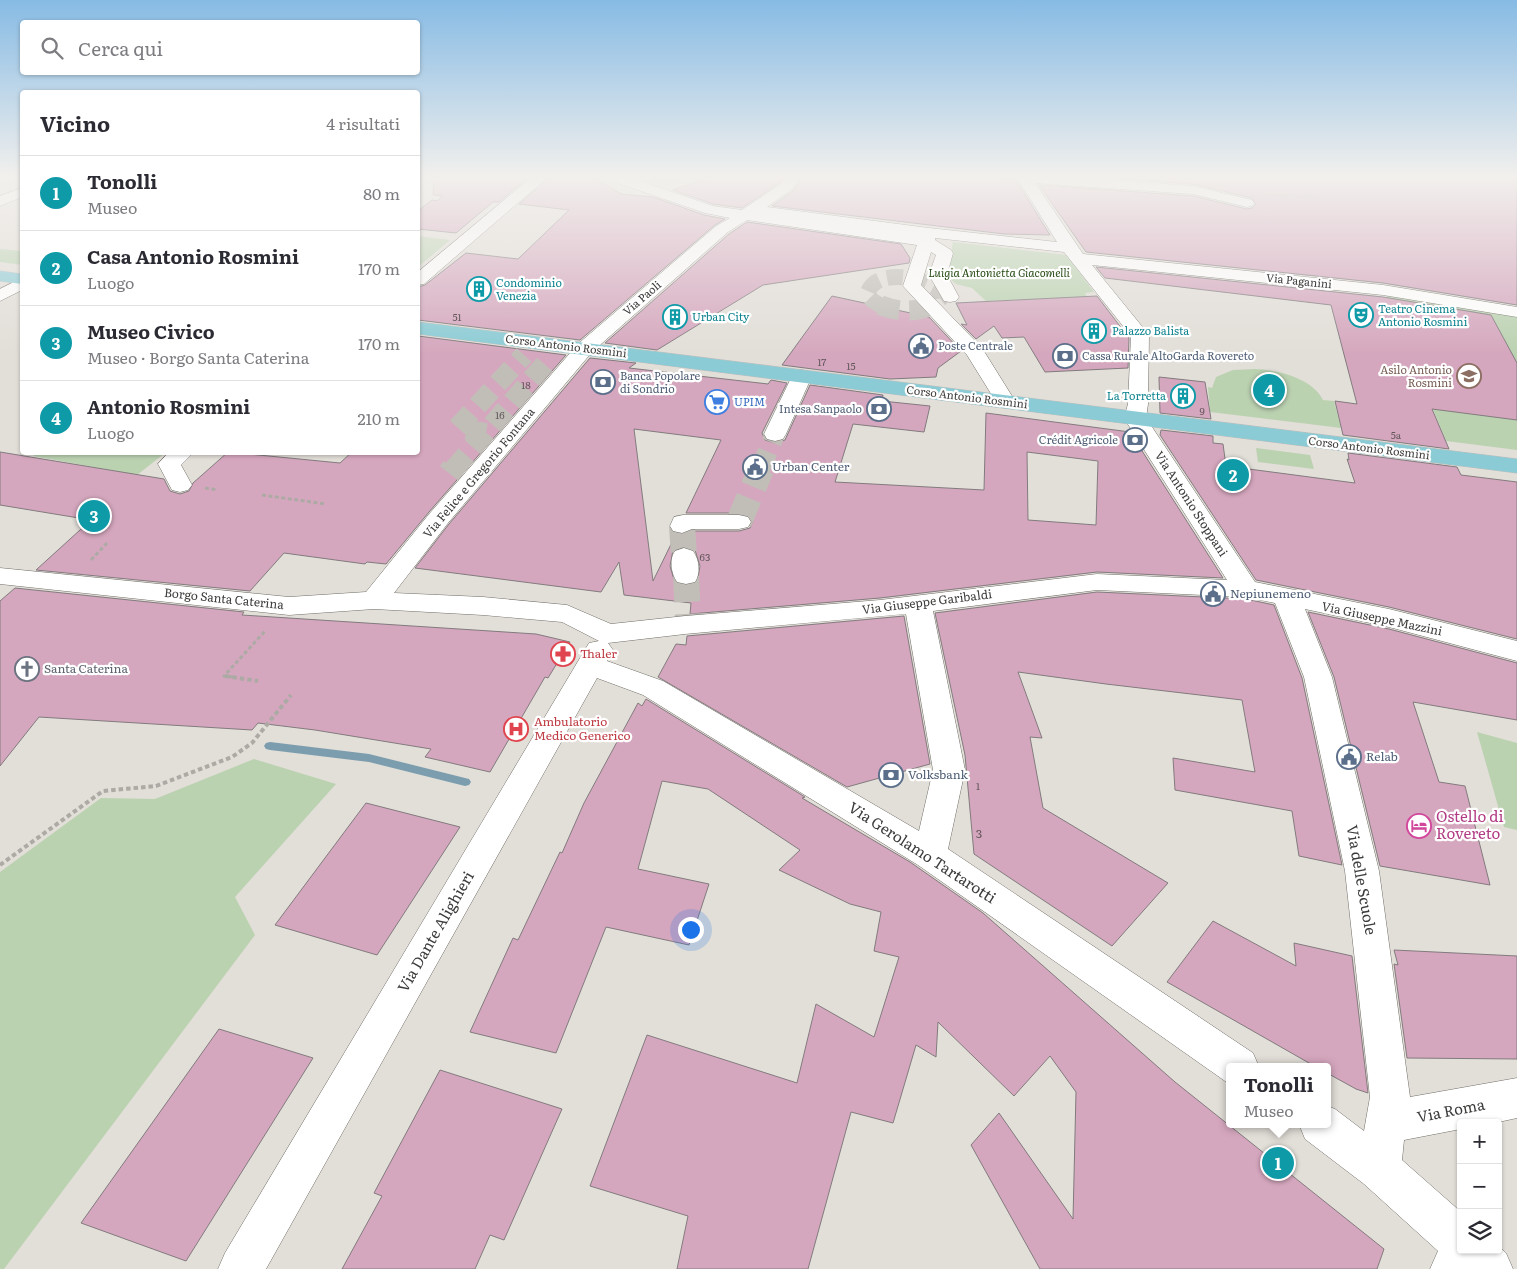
<!DOCTYPE html>
<html lang="it">
<head>
<meta charset="utf-8">
<style>
  body { margin:0; font-family:Literata,serif; background:#f7f7f7; color:#2b2b33 }
  .controls { position:absolute; right:15px; bottom:15px; display:grid; overflow:hidden; border-radius:5px; box-shadow:0 1px 4px #0004 }
  .controls button { width:45px; height:45px; display:grid; place-items:center; padding:0; border:0; border-bottom:1px solid #e1e1e2; background:#fff; color:#2b2b33; font:25px sans-serif }
  .you { position:absolute; left:690px; top:929px; width:18px; height:18px; margin:-12px; border:4px solid #fff; border-radius:50%; background:#1a73e8; box-shadow:0 0 0 8px #1a73e833 }
  .badge { display:grid; place-items:center; width:32px; height:32px; border-radius:50%; background:#1689ae; color:#fff; font-size:16px; font-weight:700 }
  .pin { position:absolute; translate:-50% -50%; border:2px solid #fff; box-shadow:0 1px 5px #0006 }
  .popup { position:absolute; left:1226px; top:1063px; width:105px; height:65px; box-sizing:border-box; display:grid; place-content:center; border-radius:5px; background:#fff; filter:drop-shadow(0 1px 4px #0005); font-size:16px; white-space:nowrap; color:#7c7c81 }
  .popup b { font-size:19px; color:#2b2b33 }
  .popup::after { content:''; position:absolute; left:50%; top:100%; margin-left:-10px; border:10px solid transparent; border-top-color:#fff }
  .list { margin:0; padding:0; list-style:none }
  h2 { display:flex; justify-content:space-between; align-items:center; height:65px; margin:0; padding:0 20px; font-size:21px }
  h2 small { font-size:16px; font-weight:400; color:#7c7c81 }
  .list li { display:grid; grid-template-columns:32px 1fr auto; gap:15px; align-items:center; box-sizing:border-box; height:75px; padding:0 20px; border-top:1px solid #e1e1e2 }
  .list b { display:block; font-size:19px; white-space:nowrap }
  .list p { margin:0; font-size:16px; white-space:nowrap; color:#7c7c81 }
  .list em { font-size:16px; font-style:normal; color:#7c7c81 }
  .icon { flex:none; width:28px; height:28px; fill:none; stroke:currentColor; stroke-width:2; stroke-linecap:round; stroke-linejoin:round }
  .map { position:relative; flex:none; width:1517px; height:1269px; overflow:hidden }
  .search { position:absolute; background:#fff; box-shadow:0 1px 4px #0004; left:20px; top:20px; width:400px; height:55px; display:flex; align-items:center; gap:12px; box-sizing:border-box; padding:0 18px; border-radius:5px; color:#7c7c81; font-size:19px }
  .panel { position:absolute; background:#fff; box-shadow:0 1px 4px #0004; left:20px; top:90px; width:400px; height:365px; border-radius:5px }
  .map>svg:first-child { display:block }
  .green { fill:#bbd2b1 }
  .lines { fill:none; stroke-linecap:round; stroke-linejoin:round }
  .stream { fill:#7b9dae; fill-rule:evenodd }
  .building { fill:#d5a7be; stroke:#827b7e; fill-rule:evenodd }
  .minor-tunnel-far2 { stroke:#c1beb8; stroke-width:16; stroke-dasharray:16 8; stroke-linecap:butt }
  .minor-tunnel-far1 { stroke:#c1beb8; stroke-width:20; stroke-dasharray:20 10; stroke-linecap:butt }
  .minor-tunnel { stroke:#c1beb8; stroke-width:26; stroke-dasharray:26 12; stroke-linecap:butt }
  .minor-casing { stroke:#726f69; stroke-width:1 }
  .major-casing { stroke:#bdbdbc; stroke-width:1 }
  .path-far2 { stroke:#adaaa5; stroke-width:2; stroke-dasharray:2 1; stroke-linecap:butt }
  .path-far1 { stroke:#adaaa5; stroke-width:3; stroke-dasharray:4 2.5; stroke-linecap:butt }
  .path { stroke:#adaaa5; stroke-width:4; stroke-dasharray:4.5 3; stroke-linecap:butt }
  .minor { fill:#fff; fill-rule:evenodd }
  .major { fill:#8bcbd5; fill-rule:evenodd }
  .labels { text-anchor:middle; stroke-width:4.5; stroke-linejoin:round; paint-order:stroke }
  .number-label { font-size:10px; fill:#63575b }
  .far-park-label { font-size:11px; font-style:italic; fill:#294d17; stroke:#fff }
  .far-street-label { font-size:11px; fill:#3d3c3a; stroke:#fff }
  .far-culture-label { font-size:11px; fill:#0d838f; stroke:#fff; text-anchor:start }
  .far-service-label { font-size:11px; fill:#4e5e75; stroke:#fff; text-anchor:start }
  .far-education-label { font-size:11px; fill:#785e54; stroke:#fff; text-anchor:end }
  .far-shop-label { font-size:11px; fill:#366cbe; stroke:#fff; text-anchor:start }
  .service-label { font-size:12px; fill:#4e5e75; stroke:#fff; text-anchor:start }
  .street-label { font-size:12px; fill:#3d3c3a; stroke:#fff }
  .health-label { font-size:12px; fill:#be3a42; stroke:#fff; text-anchor:start }
  .worship-label { font-size:12px; fill:#5b616d; stroke:#fff; text-anchor:start }
  .near-number-label { font-size:12px; fill:#63575b }
  .near-hotel-label { font-size:15px; fill:#b23c85; stroke:#fff; text-anchor:start }
  .near-street-label { font-size:15px; fill:#3d3c3a; stroke:#fff }
</style>
</head>
<body>
<div class="map">
<svg width="1517" height="1269" viewBox="0 0 1517 1269">
  <rect width="100%" height="100%" fill="#e2ded8"/>
  <g class="green">
    <path d="M640,176H697L671,186Z"/>
    <path d="M418,236L450,240L418,267Z"/>
    <path d="M953,242L1067,255L1094,292L1085,293L1087,297L986,301L972,288L956,284L946,275Z"/>
    <path d="M0,249L22,251V265L0,262Z"/>
    <path d="M1386,295L1517,317V450L1446,441Z"/>
    <path d="M1255,369C1278,370 1312,378 1323,400L1334,401L1341,428L1210,412L1208,387L1212,388L1216,377L1233,370Z"/>
    <path d="M1256,448L1310,455L1314,469L1258,462Z"/>
    <path d="M38,452L165,453L137,475L33,456Z"/>
    <path d="M1477,732L1517,743V830L1504,827Z"/>
    <path d="M254,759L336,784L235,897L255,935L4,1269H0V872L101,798L155,799Z"/>
  </g>
  <g class="lines">
    <path class="stream" d="M270,742L369,754L469,779L471,782L469,785L465,786L369,762L270,750L266,749L264,746L266,743Z"/>
  </g>
  <g class="building">
    <path d="M434,176H530L499,202H493L456,233L418,229V211L432,200L437,201L443,196L433,195Z"/>
    <path d="M551,176H592L621,194L653,197L704,215L725,219L715,225L580,340L418,320V287L425,285L466,253L518,259L569,210L519,204Z"/>
    <path d="M714,176H784L781,182L742,208L713,204L673,190Z"/>
    <path d="M803,176H1001L1002,180H1016L1050,235L1004,234L772,206L793,191Z"/>
    <path d="M1118,176H1517V305L1383,283L1086,252L1039,185L1193,196L1247,209L1252,208L1256,204L1252,198L1193,184L1118,178Z"/>
    <path d="M747,222L901,244L910,258L909,263L763,285L657,350L605,343L729,234Z"/>
    <path d="M1096,267L1383,297L1491,315L1517,363V420L1432,409L1449,449L1343,435L1335,401L1357,404L1331,305L1105,278Z"/>
    <path d="M832,296L929,317L961,351L938,368L936,377L890,379L782,365Z"/>
    <path d="M1097,296L1129,338L1128,368L1045,372L1024,337L1002,338L994,326L976,339L961,324L967,325L956,303Z"/>
    <path d="M418,336L566,355L429,512L386,564L367,562L365,564L284,553L250,591L36,570L91,520L0,505V452L164,479L170,491L180,494L189,491L193,483L228,452L340,463L352,452H418Z"/>
    <path d="M590,358L636,363L629,368L768,384L771,380L787,383L762,433L765,440L775,443L785,440L810,385L883,395L882,401L930,406L924,432L853,424L835,482L984,490L986,413L1130,432L1223,578L1097,572L880,598L690,614L691,603L624,595L619,562L601,592L415,568L449,524ZM634,429L721,440L686,513H739L748,515L753,521L750,528L739,531H692L683,535L676,534L653,581ZM1027,452L1098,461L1096,525L1028,520ZM683,546L695,550L700,566L697,583L686,586L675,583L670,566L673,550Z"/>
    <path d="M1159,377L1205,382L1211,419L1160,413Z"/>
    <path d="M1161,430L1213,436V443L1223,444L1226,466L1355,483L1347,459L1349,460L1348,453L1457,467L1461,475L1517,482V639L1389,607L1256,580L1160,435Z"/>
    <path d="M15,588L244,612L242,615L536,634L570,642L548,678L545,677L490,772L425,757L431,749L315,730L258,723L252,730L39,717L0,766V601Z"/>
    <path d="M1097,592L1246,599L1274,605L1302,678L1342,865L1299,856L1292,811L1175,790L1173,758L1255,772L1242,700L1106,684L1018,672L1042,738L1030,737L1043,808L1168,883L1112,946L974,854L965,755L935,613Z"/>
    <path d="M1308,612L1389,629L1517,663V720L1413,702L1439,782L1465,786L1490,885L1380,866L1334,677Z"/>
    <path d="M904,616L930,764L847,787L658,677L676,644L686,645L687,636Z"/>
    <path d="M646,699L805,797L802,798L910,862L983,913L1175,1082L1384,1249L1377,1269H1040L971,1145L999,1113L1073,1219L1076,1092L1050,1056L1014,1096L938,1022L936,1057L916,1045L893,1123L851,1112L808,1269H677L688,1216L590,1186L647,1035L797,1083L816,1004L874,1037L899,957L874,951L881,912L850,904L779,870L800,850L708,789L662,781L638,869L709,884L689,945L606,927L556,1053L470,1032L513,938L518,940L560,852L562,853L584,803L638,703L642,706Z"/>
    <path d="M366,803L460,827L377,955L275,925Z"/>
    <path d="M1213,921L1296,966L1294,943L1352,956L1368,1093L1356,1089L1327,1073V1067H1316L1167,982Z"/>
    <path d="M1394,950L1517,956V1059L1407,1058L1394,964L1398,965Z"/>
    <path d="M219,1029L313,1058L186,1261L81,1223Z"/>
    <path d="M440,1070L562,1109L504,1240L490,1235L475,1269H342L382,1196L374,1193Z"/>
  </g>
  <g class="lines">
    <path class="minor-tunnel-far2" d="M883,307L873,301L867,295C874,267 922,277 939,290L941,298L929,307"/>
    <g class="minor-tunnel-far1">
      <path d="M880,305C897,312 915,313 931,305"/>
      <path d="M486,433L457,428L524,355"/>
      <path d="M453,470L550,358"/>
      <path d="M760,470L775,434"/>
    </g>
    <g class="minor-tunnel">
      <path d="M450,474L454,469"/>
      <path d="M739,522L761,469"/>
      <path d="M682,526L684,556"/>
      <path d="M686,576L688,618"/>
    </g>
    <defs>
      <g id="minor">
        <path d="M533,176H549L424,284L418,285V272Z"/>
        <path d="M604,176H626L713,206L742,210L782,183L787,176H801L792,189L767,207L929,228L1057,242L1016,176H1062L1193,186L1252,200L1254,203L1252,206L1247,207L1193,194L1035,183L1083,254L1383,285L1517,307V317L1383,295L1092,265L1149,335L1148,404L1146,418L1255,582L1389,609L1517,641V661L1389,627L1305,609L1332,677L1379,871L1410,1097L1517,1078V1118L1494,1123H1461V1129L1404,1140L1402,1160L1461,1212V1250H1498V1246L1506,1253L1513,1269H1430L1438,1251L1364,1184L1305,1139L1299,1124H1327V1106L1335,1109L1364,1131L1370,1097L1345,871L1304,677L1275,603L1246,597L1097,590L933,611L965,770L948,849L1253,1053L1259,1067H1229V1083L1225,1081L918,865L643,695L597,678L266,1269H218L225,1253L580,658L589,643L599,641L562,622L483,615L374,609L289,615L0,584V568L289,597L366,592L430,513L578,344L716,226L730,218L705,213L606,179ZM747,220L917,245L903,286L967,355L998,405L1005,407L1012,405L1015,401L982,348L921,285L931,252L936,255L929,275L944,301L950,302L956,301L959,297L947,275L953,253L951,250L935,240V238L1064,252L1131,336L1128,404L1124,418L1227,580L1097,574L880,600L685,616L611,624L567,605L483,597L394,593L448,523L592,352L728,232ZM906,614L933,770L919,831L663,681L607,661L613,650L608,643L685,634Z"/>
        <path d="M22,188V197L0,206V196Z"/>
        <path d="M22,278V290L0,301V289Z"/>
        <path d="M802,370L809,372L812,376L786,434L783,439L775,441L767,439L764,434L792,376L795,372Z"/>
        <path d="M169,452H194L181,465L192,485L188,490L180,492L172,490L158,464Z"/>
        <path d="M683,515H739L748,517L751,522L748,527L739,529H692L682,533L673,531L670,526L674,517Z"/>
        <path d="M684,548L693,551C699,559 701,573 695,582L686,584L677,582C671,573 669,559 675,551Z"/>
      </g>
      <g id="major">
        <path d="M0,271L22,274V284L0,281Z"/>
        <path d="M418,322L1517,459V473L418,334Z"/>
      </g>
    </defs>
    <use href="#minor" class="minor-casing"/>
    <use href="#major" class="major-casing"/>
    <path class="path-far2" d="M1268,194L1322,198"/>
    <g class="path-far1">
      <path d="M205,488L218,490"/>
      <path d="M262,495L326,504"/>
      <path d="M91,560L108,542"/>
      <path d="M233,677L224,676L266,630"/>
    </g>
    <g class="path">
      <path d="M225,676L258,681"/>
      <path d="M0,865L103,791L156,786L232,757L252,743L291,695"/>
    </g>
    <use href="#minor" class="minor"/>
    <use href="#major" class="major"/>
  </g>
  <linearGradient id="sky" x2="0" y2="1"><stop stop-color="#87bbe4"/><stop offset="0.5" stop-color="#f2f0ed"/><stop offset="1" stop-color="#f2f0ed" stop-opacity="0"/></linearGradient>
  <rect width="1517" height="354" fill="url(#sky)"/>
  <defs>
    <symbol id="building-ring" viewBox="-11 -11 22 22"><circle r="9.5" fill="#fff" stroke="#0f9aa8" stroke-width="1.5"/><path d="M-4-6H4V6H1V3H-1V6H-4ZM-2.5-4.3h1.7v1.8h-1.7ZM.8-4.3h1.7v1.8H.8ZM-2.5-1h1.7V.8h-1.7ZM.8-1h1.7V.8H.8Z" fill="#0f9aa8"/></symbol>
    <symbol id="theatre-ring" viewBox="-11 -11 22 22"><circle r="9.5" fill="#fff" stroke="#0f9aa8" stroke-width="1.5"/><path d="M-5-5.5Q0-4 5-5.5V0Q5 5 0 6Q-5 5-5 0ZM-3.3-2.5H-1v1.5H-3.3ZM1-2.5H3.3v1.5H1ZM-2.8 1Q0 5.5 2.8 1Z" fill="#0f9aa8"/></symbol>
    <symbol id="civic-ring" viewBox="-11 -11 22 22"><circle r="9.5" fill="#fff" stroke="#5c6f8a" stroke-width="1.5"/><path d="M-.6-6.5H3V-4.5H.6V-3L4-1V1h2V6H-6V1h2V-1L-.6-3ZM-1.2 2.5V6h2.4V2.5Z" fill="#5c6f8a"/></symbol>
    <symbol id="bank-ring" viewBox="-11 -11 22 22"><circle r="9.5" fill="#fff" stroke="#5c6f8a" stroke-width="1.5"/><path d="M-6-4H6V4H-6ZM0-2.3a2.3 2.3 0 1 0 0 4.6a2.3 2.3 0 1 0 0-4.6Z" fill="#5c6f8a"/></symbol>
    <symbol id="school-ring" viewBox="-11 -11 22 22"><circle r="9.5" fill="#fff" stroke="#8d6e63" stroke-width="1.5"/><path d="M0-5L7-2L0 1L-7-2ZM-4 1L0 2.5L4 1V4Q0 6-4 4Z" fill="#8d6e63"/></symbol>
    <symbol id="supermarket-ring" viewBox="-11 -11 22 22"><circle r="9.5" fill="#fff" stroke="#3f7fe0" stroke-width="1.5"/><path d="M-6-5.5h2.5l.6 2H6L4.5 2H-2.5L-4.4-4H-6ZM-1.5 3.2a1.3 1.3 0 1 0 .1 0ZM3 3.2a1.3 1.3 0 1 0 .1 0Z" fill="#3f7fe0"/></symbol>
    <symbol id="pharmacy-ring" viewBox="-11 -11 22 22"><circle r="9.5" fill="#fff" stroke="#e0444e" stroke-width="1.5"/><path d="M-2-6h4v4h4v4h-4v4h-4v-4h-4v-4h4Z" fill="#e0444e"/></symbol>
    <symbol id="church-ring" viewBox="-11 -11 22 22"><circle r="9.5" fill="#fff" stroke="#6b7280" stroke-width="1.5"/><path d="M-1.2-6h2.4v3.5h3.3v2.4h-3.3V6h-2.4V-.1h-3.3v-2.4h3.3Z" fill="#6b7280"/></symbol>
    <symbol id="hospital-ring" viewBox="-11 -11 22 22"><circle r="9.5" fill="#fff" stroke="#e0444e" stroke-width="1.5"/><path d="M-5-5h3v3.5h4V-5h3V5h-3V1.5h-4V5h-3Z" fill="#e0444e"/></symbol>
    <symbol id="hotel-ring" viewBox="-11 -11 22 22"><circle r="9.5" fill="#fff" stroke="#d1479c" stroke-width="1.5"/><path d="M-6-4.5h1.5V1H6V5H4.5V3h-9V5H-6ZM-4 0a1.8 1.8 0 1 1 3.6 0ZM.5 0V-2.5h3Q6-2.5 6 0Z" fill="#d1479c"/></symbol>
  </defs>
  <g fill-rule="evenodd">
    <use href="#building-ring" x="465" y="275" width="28" height="28"/>
    <use href="#theatre-ring" x="1347" y="301" width="28" height="28"/>
    <use href="#building-ring" x="661" y="303" width="28" height="28"/>
    <use href="#building-ring" x="1080" y="317" width="28" height="28"/>
    <use href="#civic-ring" x="907" y="332" width="28" height="28"/>
    <use href="#bank-ring" x="1051" y="342" width="28" height="28"/>
    <use href="#school-ring" x="1455" y="362" width="28" height="28"/>
    <use href="#bank-ring" x="589" y="368" width="28" height="28"/>
    <use href="#building-ring" x="1169" y="382" width="28" height="28"/>
    <use href="#supermarket-ring" x="703" y="388" width="28" height="28"/>
    <use href="#bank-ring" x="865" y="395" width="28" height="28"/>
    <use href="#bank-ring" x="1121" y="426" width="28" height="28"/>
    <use href="#civic-ring" x="741" y="453" width="28" height="28"/>
    <use href="#civic-ring" x="1199" y="580" width="28" height="28"/>
    <use href="#pharmacy-ring" x="549" y="640" width="28" height="28"/>
    <use href="#church-ring" x="13" y="655" width="28" height="28"/>
    <use href="#hospital-ring" x="502" y="715" width="28" height="28"/>
    <use href="#civic-ring" x="1335" y="743" width="28" height="28"/>
    <use href="#bank-ring" x="877" y="761" width="28" height="28"/>
    <use href="#hotel-ring" x="1405" y="812" width="28" height="28"/>
  </g>
  <g class="labels">
    <g class="number-label">
      <text x="457" y="321">51</text>
      <text x="822" y="366">17</text>
      <text x="851" y="370">15</text>
      <text x="526" y="389">18</text>
      <text x="1202" y="415">9</text>
      <text x="500" y="419">16</text>
      <text x="1396" y="439">5a</text>
      <text x="705" y="561">63</text>
      <text x="978" y="790">1</text>
    </g>
    <g class="far-park-label">
      <text x="999" y="277">Luigia Antonietta Giacomelli</text>
    </g>
    <g class="far-street-label">
      <text transform="translate(1299 281) rotate(6)" y="4">Via Paganini</text>
      <text transform="translate(642 298) rotate(-41)" y="4">Via Paoli</text>
      <text transform="translate(566 346) rotate(7)" y="4">Corso Antonio Rosmini</text>
      <text transform="translate(967 397) rotate(7)" y="4">Corso Antonio Rosmini</text>
      <text transform="translate(1369 448) rotate(7)" y="4">Corso Antonio Rosmini</text>
    </g>
    <g class="far-culture-label">
      <text x="496" y="287">Condominio<tspan x="496" dy="13">Venezia</tspan></text>
      <text x="1378" y="313">Teatro Cinema<tspan x="1378" dy="13">Antonio Rosmini</tspan></text>
      <text x="692" y="321">Urban City</text>
      <text x="1112" y="335">Palazzo Balista</text>
      <text x="1166" y="400" text-anchor="end">La Torretta</text>
    </g>
    <g class="far-service-label">
      <text x="938" y="350">Poste Centrale</text>
      <text x="1082" y="360">Cassa Rurale AltoGarda Rovereto</text>
      <text x="620" y="380">Banca Popolare<tspan x="620" dy="13">di Sondrio</tspan></text>
      <text x="862" y="413" text-anchor="end">Intesa Sanpaolo</text>
      <text x="1118" y="444" text-anchor="end">Crédit Agricole</text>
    </g>
    <g class="far-education-label">
      <text x="1452" y="374">Asilo Antonio<tspan x="1452" dy="13">Rosmini</tspan></text>
    </g>
    <g class="far-shop-label">
      <text x="734" y="406">UPIM</text>
    </g>
    <g class="service-label">
      <text x="772" y="471">Urban Center</text>
      <text x="1230" y="598">Nepiunemeno</text>
      <text x="1366" y="761">Relab</text>
      <text x="908" y="779">Volksbank</text>
    </g>
    <g class="street-label">
      <text transform="translate(479 473) rotate(-50)" y="4">Via Felice e Gregorio Fontana</text>
      <text transform="translate(1191 504) rotate(57)" y="4">Via Antonio Stoppani</text>
      <text transform="translate(224 599) rotate(6)" y="4">Borgo Santa Caterina</text>
      <text transform="translate(927 602) rotate(-7)" y="4">Via Giuseppe Garibaldi</text>
      <text transform="translate(1382 619) rotate(12)" y="4">Via Giuseppe Mazzini</text>
    </g>
    <g class="health-label">
      <text x="580" y="658">Thaler</text>
      <text x="534" y="726">Ambulatorio<tspan x="534" dy="14">Medico Generico</tspan></text>
    </g>
    <g class="worship-label">
      <text x="44" y="673">Santa Caterina</text>
    </g>
    <g class="near-number-label">
      <text x="979" y="838">3</text>
    </g>
    <g class="near-hotel-label">
      <text x="1436" y="822">Ostello di<tspan x="1436" dy="17">Rovereto</tspan></text>
    </g>
    <g class="near-street-label">
      <text transform="translate(922 853) rotate(33)" y="5">Via Gerolamo Tartarotti</text>
      <text transform="translate(1361 880) rotate(80)" y="5">Via delle Scuole</text>
      <text transform="translate(436 932) rotate(-60)" y="5">Via Dante Alighieri</text>
      <text transform="translate(1451 1111) rotate(-11)" y="5">Via Roma</text>
    </g>
  </g>
</svg>
<div class="controls">
<button>+</button>
<button>−</button>
<button><svg class="icon" aria-label="layers" viewBox="0 0 24 24"><path d="M12 4l9 5-9 5-9-5zM3 14l9 5 9-5"/></svg></button>
</div>
<div class="you"></div>
<div class="pin badge" style="left:1278px;top:1163px;background:#0f9aa8">1</div>
<div class="popup"><b>Tonolli</b>Museo</div>
<div class="pin badge" style="left:1233px;top:475px;background:#0f9aa8">2</div>
<div class="pin badge" style="left:94px;top:516px;background:#0f9aa8">3</div>
<div class="pin badge" style="left:1269px;top:390px;background:#0f9aa8">4</div>
<div class="search"><svg class="icon" aria-label="search" viewBox="0 0 24 24"><circle cx="10" cy="10" r="6"/><path d="M15 15l6 6"/></svg>Cerca qui</div>
<section class="panel">
<h2>Vicino<small>4 risultati</small></h2>
<ul class="list">
<li><span class="badge" style="background:#0f9aa8">1</span><div><b>Tonolli</b><p>Museo</p></div><em>80 m</em></li>
<li><span class="badge" style="background:#0f9aa8">2</span><div><b>Casa Antonio Rosmini</b><p>Luogo</p></div><em>170 m</em></li>
<li><span class="badge" style="background:#0f9aa8">3</span><div><b>Museo Civico</b><p>Museo · Borgo Santa Caterina</p></div><em>170 m</em></li>
<li><span class="badge" style="background:#0f9aa8">4</span><div><b>Antonio Rosmini</b><p>Luogo</p></div><em>210 m</em></li>
</ul>
</section>
</div>
</body>
</html>
